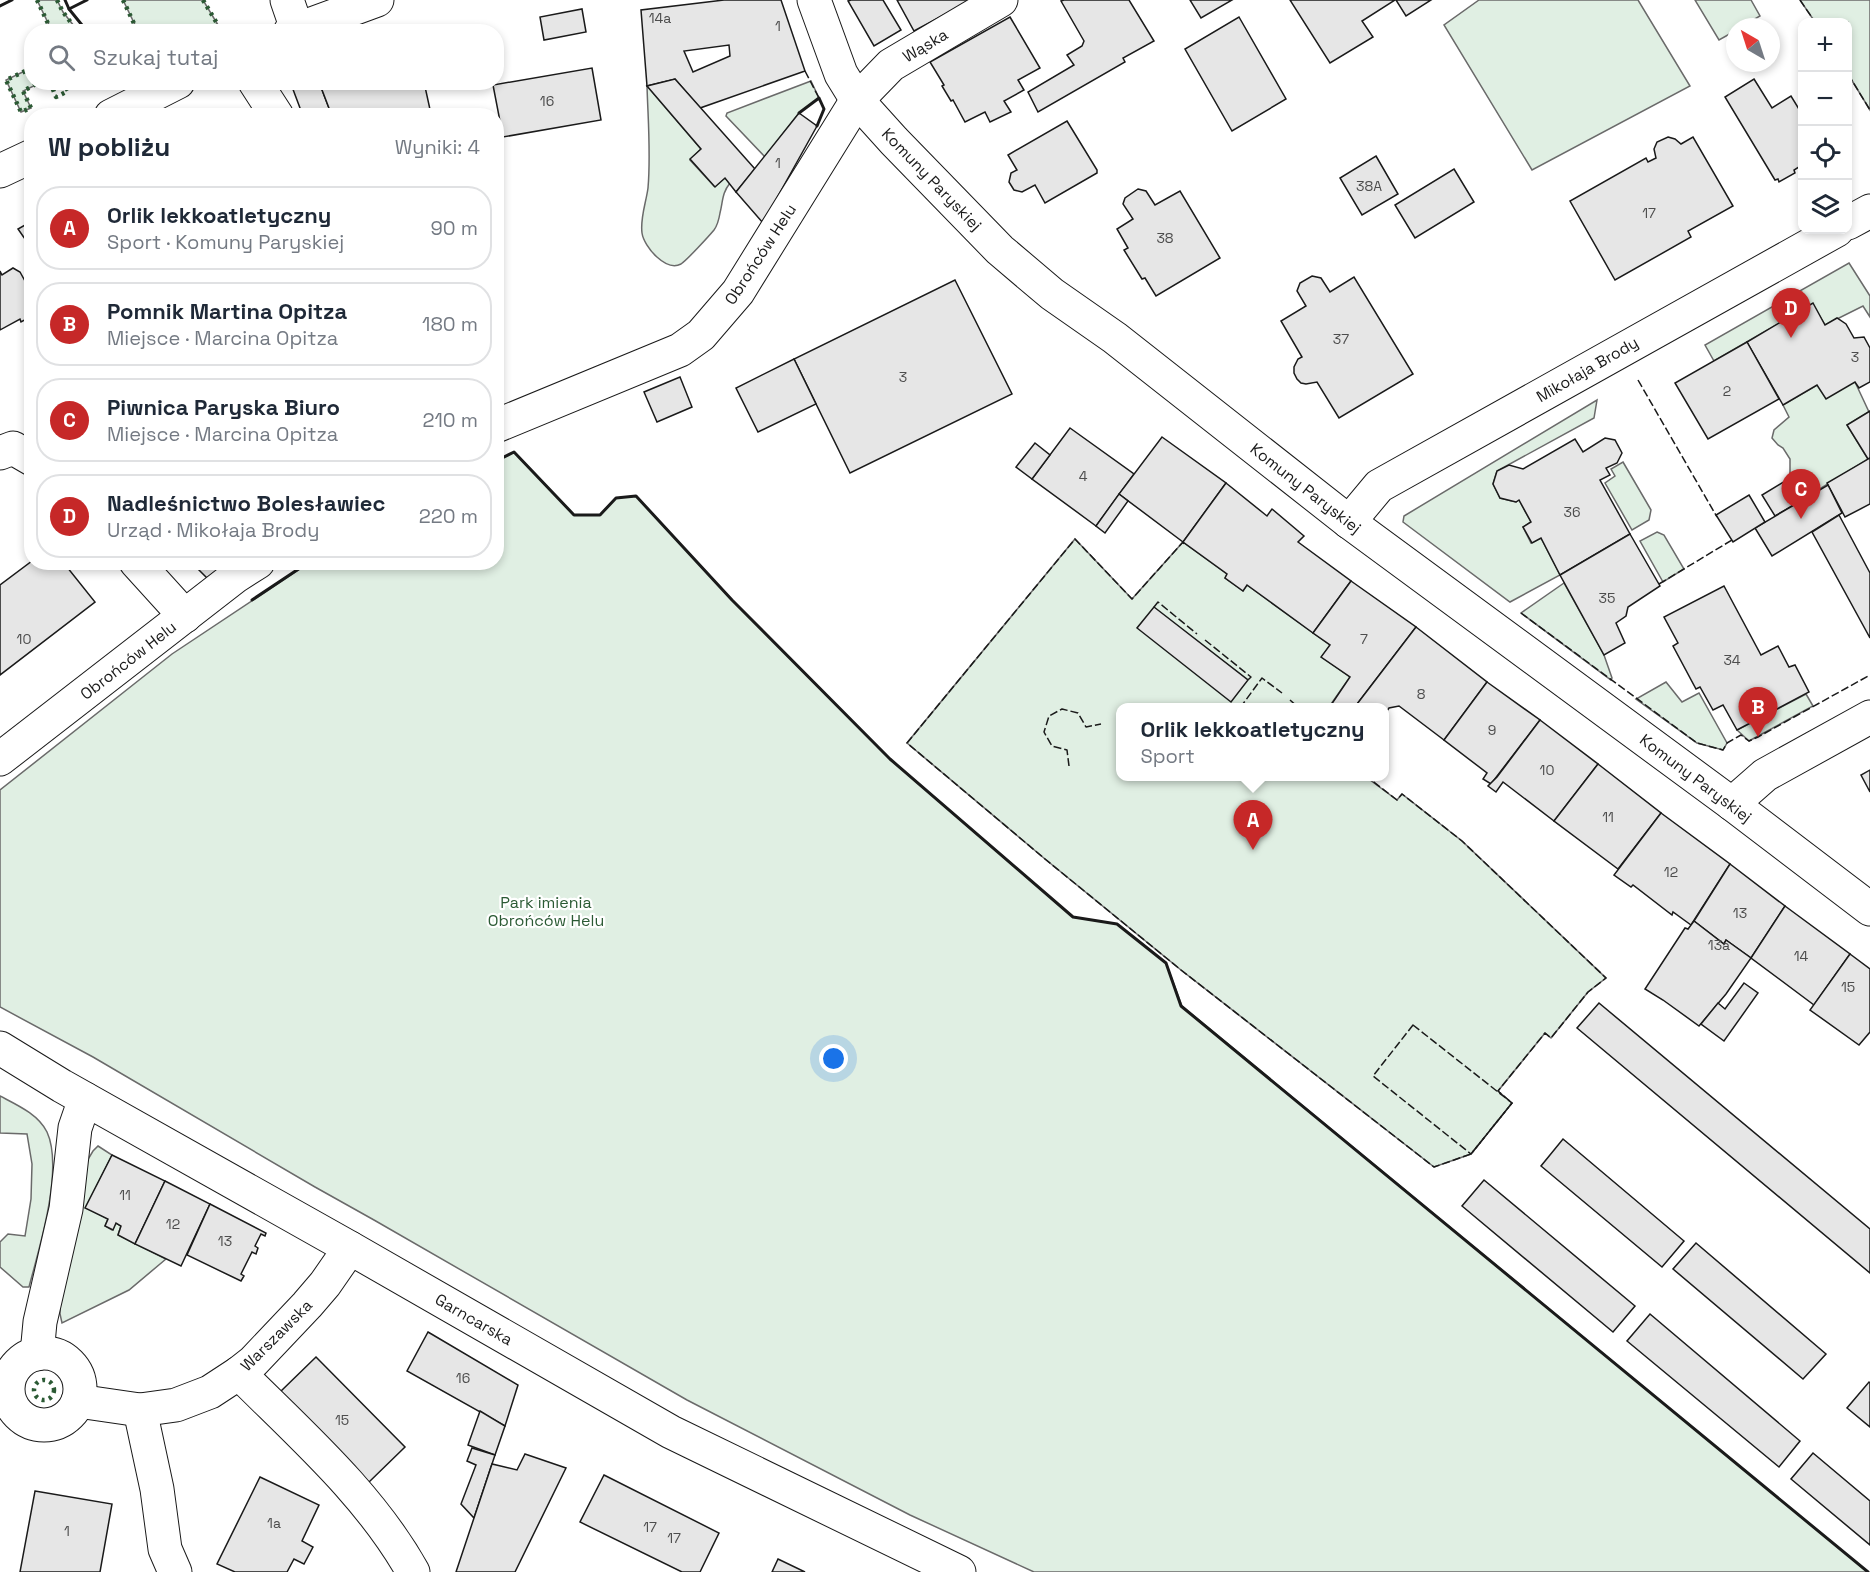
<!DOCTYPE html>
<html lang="pl">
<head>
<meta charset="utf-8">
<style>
  body { margin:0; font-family:"Space Grotesk",sans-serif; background:#f6f6f7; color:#1f2937 }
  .controls { position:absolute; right:18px; top:18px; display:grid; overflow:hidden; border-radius:12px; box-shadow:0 3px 9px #0003 }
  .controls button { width:54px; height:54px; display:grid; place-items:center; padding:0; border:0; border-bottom:2px solid #e0e1e3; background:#fff; color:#1f2937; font:30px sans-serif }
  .compass { position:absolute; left:1726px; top:18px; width:54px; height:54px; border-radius:50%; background:#fff; box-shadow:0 3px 9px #0003; rotate:321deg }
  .you { position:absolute; left:834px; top:1059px; width:21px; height:21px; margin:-15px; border:4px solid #fff; border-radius:50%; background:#1a73e8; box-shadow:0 0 0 9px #1a73e833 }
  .badge { display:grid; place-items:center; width:39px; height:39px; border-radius:50%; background:#c62828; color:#fff; font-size:20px; font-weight:700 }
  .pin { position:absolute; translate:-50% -50px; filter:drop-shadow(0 2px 3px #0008) }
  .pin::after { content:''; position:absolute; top:32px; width:21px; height:18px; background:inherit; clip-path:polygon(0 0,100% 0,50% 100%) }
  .popup { position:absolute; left:1116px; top:703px; width:273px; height:78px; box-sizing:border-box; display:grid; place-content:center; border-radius:12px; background:#fff; filter:drop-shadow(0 2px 4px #0005); font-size:20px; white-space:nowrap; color:#747a83 }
  .popup b { font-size:22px; color:#1f2937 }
  .popup::after { content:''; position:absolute; left:50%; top:100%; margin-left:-12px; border:12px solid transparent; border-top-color:#fff }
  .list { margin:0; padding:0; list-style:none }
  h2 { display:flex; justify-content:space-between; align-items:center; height:78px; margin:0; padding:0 24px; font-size:26px }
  h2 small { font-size:20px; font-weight:400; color:#747a83 }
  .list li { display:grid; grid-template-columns:39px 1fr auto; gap:18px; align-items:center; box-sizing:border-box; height:84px; margin:0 12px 12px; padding:0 12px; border:2px solid #e0e1e3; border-radius:24px }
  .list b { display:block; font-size:22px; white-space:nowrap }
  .list p { margin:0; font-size:20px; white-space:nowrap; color:#747a83 }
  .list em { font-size:20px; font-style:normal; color:#747a83 }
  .icon { flex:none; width:33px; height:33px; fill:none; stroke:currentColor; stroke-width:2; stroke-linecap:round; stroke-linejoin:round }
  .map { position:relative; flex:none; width:1870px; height:1572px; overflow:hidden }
  .search { position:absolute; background:#fff; box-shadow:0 3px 9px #0003; left:24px; top:24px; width:480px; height:66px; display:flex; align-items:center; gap:15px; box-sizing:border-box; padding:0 21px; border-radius:24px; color:#747a83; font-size:22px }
  .panel { position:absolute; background:#fff; box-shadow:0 3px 9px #0003; left:24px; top:108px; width:480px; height:462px; border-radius:24px }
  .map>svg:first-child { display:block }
  .green { fill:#e0efe3; stroke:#6a6a6a; stroke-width:1.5 }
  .building { fill:#e6e6e6; stroke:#1a1a1a; stroke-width:1.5; fill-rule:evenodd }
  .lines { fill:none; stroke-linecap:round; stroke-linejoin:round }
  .minor-casing { stroke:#1a1a1a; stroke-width:35 }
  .minor { stroke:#fff; stroke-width:33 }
  .hedge { stroke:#2b5a34; stroke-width:4.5; stroke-dasharray:3 4.5; stroke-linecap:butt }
  .fence { stroke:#1a1a1a; stroke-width:1.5; stroke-dasharray:8 3; stroke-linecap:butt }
  .wall { stroke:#1a1a1a; stroke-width:3 }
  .labels { text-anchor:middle; stroke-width:4.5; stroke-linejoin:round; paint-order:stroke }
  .number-label { font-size:14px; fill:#4d4d4d }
  .street-label { font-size:16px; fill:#1a1a1a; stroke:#fff }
  .park-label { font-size:16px; fill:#2b5a34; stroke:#fff }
</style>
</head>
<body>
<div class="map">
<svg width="1870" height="1572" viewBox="0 0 1870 1572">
  <rect width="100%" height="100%" fill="#fff"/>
  <g class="green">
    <path d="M37,0H57L63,12L78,31H52Z"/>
    <path d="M123,0H203L218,25L205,31H138Z"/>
    <path d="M1479,0H1638L1690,86L1532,170L1444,25Z"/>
    <path d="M1695,0H1751L1760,16L1741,27H1735V31L1719,40Z"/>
    <path d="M1800,0H1870V110L1848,74V22H1815Z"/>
    <path d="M31,68L32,82L40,83L23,91L31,108L21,112L6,80Z"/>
    <path d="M811,81L819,98L799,113L765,157L726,116L727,113Z"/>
    <path d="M647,86L701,149L690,160L714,186L725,178L730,183C722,193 723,201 720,213C719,219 717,226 714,230C709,236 687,260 681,264C666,272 644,247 642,233C640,218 646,203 648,188C651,154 648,120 647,86Z"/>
    <path d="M1849,263L1870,296V317L1863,306L1825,325L1812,304L1714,361L1705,345Z"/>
    <path d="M1855,382L1869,412L1847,425L1868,459L1802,500L1790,478V459L1783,448L1778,445L1772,438L1774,430L1789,417L1783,405L1817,385Z"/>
    <path d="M1597,400L1594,418L1497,471L1493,484L1500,498L1516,502L1519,500L1531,522L1523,527L1531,543L1541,538L1560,575L1510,602L1403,522L1404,516Z"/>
    <path d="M514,452L574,515H600L616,498L636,496L732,600L890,759L1073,917L1117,924L1166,963L1182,1006L1868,1572H1034L910,1515L687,1400L374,1220L315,1187L93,1057L0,1007V790L172,654L309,563L496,562L497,461Z"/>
    <path d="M1623,462L1651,510L1649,520L1632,530L1605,483L1615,476L1611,469Z"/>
    <path d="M1657,532L1664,535L1684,569L1663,582L1640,541Z"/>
    <path d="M1075,539L1132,599L1183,542L1227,574L1225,578L1243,591L1247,585L1330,645L1322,657L1350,677L1329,707L1121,708V776L1366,777L1397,800L1402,794L1462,841L1606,978L1588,992L1551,1038L1545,1033L1498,1091L1512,1103L1471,1154L1434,1167L1181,970L1045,859L907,743Z"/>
    <path d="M1564,583L1604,655L1612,678L1611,680L1521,613Z"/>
    <path d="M1666,682L1682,702L1699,693L1727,743L1723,750L1697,743L1636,699Z"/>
    <path d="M1806,694L1813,706L1749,741L1737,730Z"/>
    <path d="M0,1096C17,1105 38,1114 47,1132C64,1169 39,1249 29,1287H23L0,1267V1242L8,1234L25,1236L31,1199L32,1164L27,1134L0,1133Z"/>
    <path d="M98,1146L112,1155L86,1208L108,1219L105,1226L112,1230L116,1223L121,1226L118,1235L166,1259L129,1290L62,1323L60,1314V1291L84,1166L93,1151Z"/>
  </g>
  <g class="building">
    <path d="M724,0H781L805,71L700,108L675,79L647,86L641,10ZM729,45L730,56L693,72L684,51Z"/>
    <path d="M851,0H883L901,30L874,46L848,1Z"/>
    <path d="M897,0H969L970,1L914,31Z"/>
    <path d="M1064,0H1129L1154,41L1123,58L1125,62L1038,112L1028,92L1074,65L1067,55L1082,46L1084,41L1061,1Z"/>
    <path d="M1190,0H1232L1201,18Z"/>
    <path d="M1290,0H1395L1362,21L1373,37L1330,63Z"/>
    <path d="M1396,0H1431L1406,16Z"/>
    <path d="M582,9L586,32L544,40L540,17Z"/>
    <path d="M1010,17L1040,68L1018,80L1024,90L1004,101L1011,112L990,122L985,112L965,122L953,100L951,101L942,86L944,85L930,62Z"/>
    <path d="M1239,17L1286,99L1232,131L1185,49Z"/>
    <path d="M592,68L601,120L503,137L493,85Z"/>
    <path d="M675,79L755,169L736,192L725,178L715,187L690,159L701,149L647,86Z"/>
    <path d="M1754,79L1772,108L1791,96L1802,114V165L1794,170L1795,173L1779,182L1778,179L1775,180L1725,97Z"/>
    <path d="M294,82H319L332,116H303L291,84Z"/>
    <path d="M319,82H424L431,114L332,116Z"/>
    <path d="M799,113L817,126L763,223L736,192Z"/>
    <path d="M1067,121L1097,170V173L1045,203L1035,185L1022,192L1014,190L1009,182L1011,173L1017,170L1008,155Z"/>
    <path d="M1668,137L1675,139L1681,144L1693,137L1733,206L1688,231L1691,237L1615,280L1570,201L1646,158L1648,162L1656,158L1654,149L1657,142Z"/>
    <path d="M1376,156L1398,194L1362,215L1340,178Z"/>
    <path d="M1454,169L1474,202L1415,238L1395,205Z"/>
    <path d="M1138,189L1146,191L1155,205L1180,191L1220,258L1156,296L1145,278L1142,279L1124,250L1128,248L1117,229L1133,219L1123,204L1125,198Z"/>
    <path d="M32,221V249L18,229Z"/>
    <path d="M13,268L20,272L30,290H32V316L21,322L20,319L0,330V271L2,275Z"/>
    <path d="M1312,276L1321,278L1330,292L1354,277L1413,374L1339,418L1317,382L1306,384L1301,383L1297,379L1294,373V367L1298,359L1302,357L1281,321L1306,306L1297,291L1300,283Z"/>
    <path d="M955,280L1012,394L850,473L794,359Z"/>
    <path d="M1813,303L1825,325L1837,318L1846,324L1854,338L1864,337L1870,348V382L1859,388L1855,382L1826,399L1817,385L1783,405L1747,342Z"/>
    <path d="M1747,342L1779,399L1708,439L1675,383Z"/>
    <path d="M794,359L816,404L758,432L736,388Z"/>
    <path d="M680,377L692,407L657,422L644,392Z"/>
    <path d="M1870,411V458L1868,459L1847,425Z"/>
    <path d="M1070,428L1134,474L1096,526L1032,479Z"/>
    <path d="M1162,437L1226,483L1183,542L1119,494Z"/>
    <path d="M1605,438L1615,440L1622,453L1617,463L1606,468L1610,475L1600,480L1630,534L1560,575L1541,538L1532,543L1523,527L1531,522L1519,500L1516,502L1500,498L1493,484L1497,471L1509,465L1523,469L1575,439L1583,452Z"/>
    <path d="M1035,443L1050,455L1032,479L1016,467Z"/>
    <path d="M1870,458V504L1845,517L1827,483Z"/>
    <path d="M1790,478L1802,500L1775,516L1762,495Z"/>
    <path d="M1226,483L1267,516L1272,509L1304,536L1298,542L1351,581L1313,633L1247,585L1243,591L1225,578L1227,574L1183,542Z"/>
    <path d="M1828,485L1842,513L1772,556L1755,528Z"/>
    <path d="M1119,494L1128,501L1105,533L1096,526Z"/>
    <path d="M1749,495L1765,522L1733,542L1716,515Z"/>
    <path d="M1839,515L1870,573V638L1812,532Z"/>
    <path d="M1630,534L1660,586L1628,607L1626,616L1616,623L1625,643L1604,655L1560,575Z"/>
    <path d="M32,561V562H63L95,602L0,675V585Z"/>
    <path d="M191,562H228L207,578Z"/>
    <path d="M1351,581L1416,627L1354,708H1329L1350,677L1321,657L1330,645L1313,633Z"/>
    <path d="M1724,586L1761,655L1778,646L1789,667L1795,665L1809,692L1737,730L1723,705L1713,710L1700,687L1696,689L1673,646L1678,643L1664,617Z"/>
    <path d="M1154,607L1248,680L1231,702L1137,628Z"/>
    <path d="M1416,627L1487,682L1444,740L1399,706L1389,708L1385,714V708H1354Z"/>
    <path d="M1487,682L1540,720L1491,784L1483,779L1487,773L1444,740Z"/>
    <path d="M1540,720L1598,764L1554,821L1503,782L1496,792L1488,786L1497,777Z"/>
    <path d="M1598,764L1661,813L1618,869L1554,821Z"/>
    <path d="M1870,770V792L1861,775Z"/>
    <path d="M1661,813L1730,864L1691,925L1673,912L1672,915L1633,885L1631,887L1614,875Z"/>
    <path d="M1730,864L1785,906L1751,958L1726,940L1724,944L1694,921Z"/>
    <path d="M1785,906L1850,954L1814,1005L1751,958Z"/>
    <path d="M1694,921L1724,944L1726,940L1751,958L1726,994L1699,1026L1663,1000L1645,989L1685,928L1688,929Z"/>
    <path d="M1850,954L1870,969V1032L1859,1045L1810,1010Z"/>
    <path d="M1744,983L1758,993L1724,1041L1701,1024L1718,1003L1725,1009Z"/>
    <path d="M1599,1003L1870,1229V1273L1577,1028Z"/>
    <path d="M1563,1139L1684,1241L1662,1267L1541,1166Z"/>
    <path d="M112,1155L165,1181L135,1244L118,1235L121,1226L116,1223L113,1230L105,1226L108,1219L85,1208Z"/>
    <path d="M1484,1180L1635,1306L1613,1332L1462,1206Z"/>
    <path d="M165,1181L210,1204L181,1266L135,1244Z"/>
    <path d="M210,1204L266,1233L265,1236L261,1234L255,1246L258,1248L256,1254L252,1252L241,1274L244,1276L241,1281L187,1255Z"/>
    <path d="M1696,1243L1826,1354L1803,1379L1673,1269Z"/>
    <path d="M1650,1314L1800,1441L1779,1467L1627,1341Z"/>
    <path d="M428,1332L518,1385L505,1426L407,1371Z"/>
    <path d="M316,1357L405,1447L368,1483L279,1393Z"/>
    <path d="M1869,1382L1870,1383V1427L1847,1408Z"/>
    <path d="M480,1411L505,1426L495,1455L468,1445Z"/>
    <path d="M472,1448L495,1455L474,1518L461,1504L476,1465L467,1461Z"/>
    <path d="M1813,1453L1870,1501V1545L1791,1479Z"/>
    <path d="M525,1454L566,1468L515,1572H456L492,1464L517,1470Z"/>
    <path d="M604,1475L719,1533L700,1572H682L580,1522Z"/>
    <path d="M260,1477L319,1505L302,1541L313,1547L304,1564L294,1559L287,1572H235L217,1564Z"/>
    <path d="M35,1491L112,1504L100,1572H20Z"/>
    <path d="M778,1559L805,1572H772Z"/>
  </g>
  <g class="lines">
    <defs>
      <g id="minor">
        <path d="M287,0L297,29"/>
        <path d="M814,0L841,74L857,100L894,141L1000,250L1052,294L1115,338L1349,522L1732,804L1870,909"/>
        <path d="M290,32L377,0"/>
        <path d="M255,82L277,116"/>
        <path d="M111,116L178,82"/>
        <path d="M0,171L32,156"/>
        <path d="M1848,223L1870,211"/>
        <path d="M496,426L680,350L701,335L738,292L857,100L891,65L1001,0"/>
        <path d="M0,453L13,448L32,459"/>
        <path d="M1349,522L1379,486L1837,230"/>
        <path d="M136,562L185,616"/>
        <path d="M0,759L236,576L258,562"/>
        <path d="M1732,804L1765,775L1870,717"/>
        <path d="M0,1048L62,1086L350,1248L671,1432L959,1572"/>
        <circle cx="44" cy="1389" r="36"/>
        <path d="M37,1354L40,1322L66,1209L75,1128L85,1099"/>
        <path d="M239,1373C301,1435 370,1495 413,1572"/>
        <path d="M78,1401L140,1410L176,1405L210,1392L239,1373L253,1362L307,1305L325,1284L350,1248"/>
        <path d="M140,1410L157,1489L165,1549L175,1572"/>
      </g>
    </defs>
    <use href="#minor" class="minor-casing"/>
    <use href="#minor" class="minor"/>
    <g class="hedge">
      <path d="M37,0L52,32"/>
      <path d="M57,0L63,12L78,32"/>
      <path d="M123,0L138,32"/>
      <path d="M203,0L218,25L205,32"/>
      <path d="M112,32L115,30L116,32"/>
      <path d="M32,68L6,80L21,112L31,108L23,91L40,82"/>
      <path d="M50,82L56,97L68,91L63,82"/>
      <path d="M76,82L78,86L85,82"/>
      <circle cx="44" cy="1390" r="10"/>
    </g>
    <g class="fence">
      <path d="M1800,0L1815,22"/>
      <path d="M805,71L819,98"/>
      <path d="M1848,74L1870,110"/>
      <path d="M1638,380L1717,517"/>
      <path d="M1184,544L1183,542L1132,599L1075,539L907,743L1045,859L1181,970L1434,1167L1471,1154L1512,1103L1498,1091L1545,1033L1551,1038L1588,992L1606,978L1462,841L1402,794L1397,800L1366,776"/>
      <path d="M1659,584L1732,540"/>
      <path d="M1154,607L1158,602L1197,634"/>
      <path d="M1521,613L1697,743L1723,750L1727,743L1741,735L1749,741L1758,737L1870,675"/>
      <path d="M1205,640L1251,677L1248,680"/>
      <path d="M1290,700L1299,708"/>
      <path d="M1240,708L1262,678L1282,693"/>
      <path d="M1069,766L1067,750L1052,746L1044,732L1049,716L1062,709L1078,713L1086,727L1101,724"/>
      <path d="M1413,1025L1512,1103L1471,1154L1373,1076Z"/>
    </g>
    <g class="wall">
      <path d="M65,0L69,9L87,0"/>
      <path d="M0,6L12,0"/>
      <path d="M69,9L86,30"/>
      <path d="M799,113L819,98L824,109L817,126"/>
      <path d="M496,461L514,452L574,515H600L616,498L636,496L732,600L890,759L1073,917L1117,924L1166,963L1181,1006L1868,1572"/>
      <path d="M252,600L309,562"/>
    </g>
  </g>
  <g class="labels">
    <g class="number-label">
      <text x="660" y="23">14a</text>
      <text x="778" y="31">1</text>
      <text x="547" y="106">16</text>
      <text x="778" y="168">1</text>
      <text x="1369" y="191">38A</text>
      <text x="1649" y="218">17</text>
      <text x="1165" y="243">38</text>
      <text x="1341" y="344">37</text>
      <text x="1855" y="362">3</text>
      <text x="903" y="382">3</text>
      <text x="1727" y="396">2</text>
      <text x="1083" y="481">4</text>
      <text x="1572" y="517">36</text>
      <text x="1607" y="603">35</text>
      <text x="24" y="644">10</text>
      <text x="1364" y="644">7</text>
      <text x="1732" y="665">34</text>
      <text x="1421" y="699">8</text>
      <text x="1492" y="735">9</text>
      <text x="1547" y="775">10</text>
      <text x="1608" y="822">11</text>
      <text x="1671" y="877">12</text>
      <text x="1740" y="918">13</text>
      <text x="1719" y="950">13a</text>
      <text x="1801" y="961">14</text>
      <text x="1848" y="992">15</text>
      <text x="125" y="1200">11</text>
      <text x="173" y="1229">12</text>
      <text x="225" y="1246">13</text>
      <text x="463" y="1383">16</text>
      <text x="342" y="1425">15</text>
      <text x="274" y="1528">1a</text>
      <text x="650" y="1532">17</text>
      <text x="67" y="1536">1</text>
      <text x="674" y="1543">17</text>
    </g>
    <g class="street-label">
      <text transform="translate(925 45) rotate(-31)" y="6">Wąska</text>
      <text transform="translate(932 179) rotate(46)" y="6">Komuny Paryskiej</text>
      <text transform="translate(760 254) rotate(-57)" y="6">Obrońców Helu</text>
      <text transform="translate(1587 369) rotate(-30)" y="6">Mikołaja Brody</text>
      <text transform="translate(1306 488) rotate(38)" y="6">Komuny Paryskiej</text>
      <text transform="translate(128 660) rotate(-38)" y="6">Obrońców Helu</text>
      <text transform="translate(1696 778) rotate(37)" y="6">Komuny Paryskiej</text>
      <text transform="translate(474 1319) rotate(30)" y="6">Garncarska</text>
      <text transform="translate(276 1335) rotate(-45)" y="6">Warszawska</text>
    </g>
    <g class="park-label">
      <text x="546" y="908">Park imienia<tspan x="546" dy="18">Obrońców Helu</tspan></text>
    </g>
  </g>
</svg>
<div class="controls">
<button>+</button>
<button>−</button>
<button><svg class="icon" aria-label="locate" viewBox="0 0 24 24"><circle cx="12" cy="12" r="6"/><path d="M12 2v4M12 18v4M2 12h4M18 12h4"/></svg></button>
<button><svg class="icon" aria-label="layers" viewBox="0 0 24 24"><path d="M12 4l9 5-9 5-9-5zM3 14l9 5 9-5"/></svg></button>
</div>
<svg class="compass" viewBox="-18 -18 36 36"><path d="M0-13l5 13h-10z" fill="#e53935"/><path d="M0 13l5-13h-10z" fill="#747a83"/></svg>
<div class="you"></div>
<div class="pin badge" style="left:1253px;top:850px">A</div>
<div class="popup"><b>Orlik lekkoatletyczny</b>Sport</div>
<div class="pin badge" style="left:1758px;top:737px">B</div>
<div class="pin badge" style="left:1801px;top:519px">C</div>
<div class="pin badge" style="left:1791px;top:338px">D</div>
<div class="search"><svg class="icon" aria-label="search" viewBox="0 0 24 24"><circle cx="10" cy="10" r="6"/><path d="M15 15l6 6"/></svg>Szukaj tutaj</div>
<section class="panel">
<h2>W pobliżu<small>Wyniki: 4</small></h2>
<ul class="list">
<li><span class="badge">A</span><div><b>Orlik lekkoatletyczny</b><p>Sport · Komuny Paryskiej</p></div><em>90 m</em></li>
<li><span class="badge">B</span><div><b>Pomnik Martina Opitza</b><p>Miejsce · Marcina Opitza</p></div><em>180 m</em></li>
<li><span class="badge">C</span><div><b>Piwnica Paryska Biuro</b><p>Miejsce · Marcina Opitza</p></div><em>210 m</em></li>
<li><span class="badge">D</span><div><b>Nadleśnictwo Bolesławiec</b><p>Urząd · Mikołaja Brody</p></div><em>220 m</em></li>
</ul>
</section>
</div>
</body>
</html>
